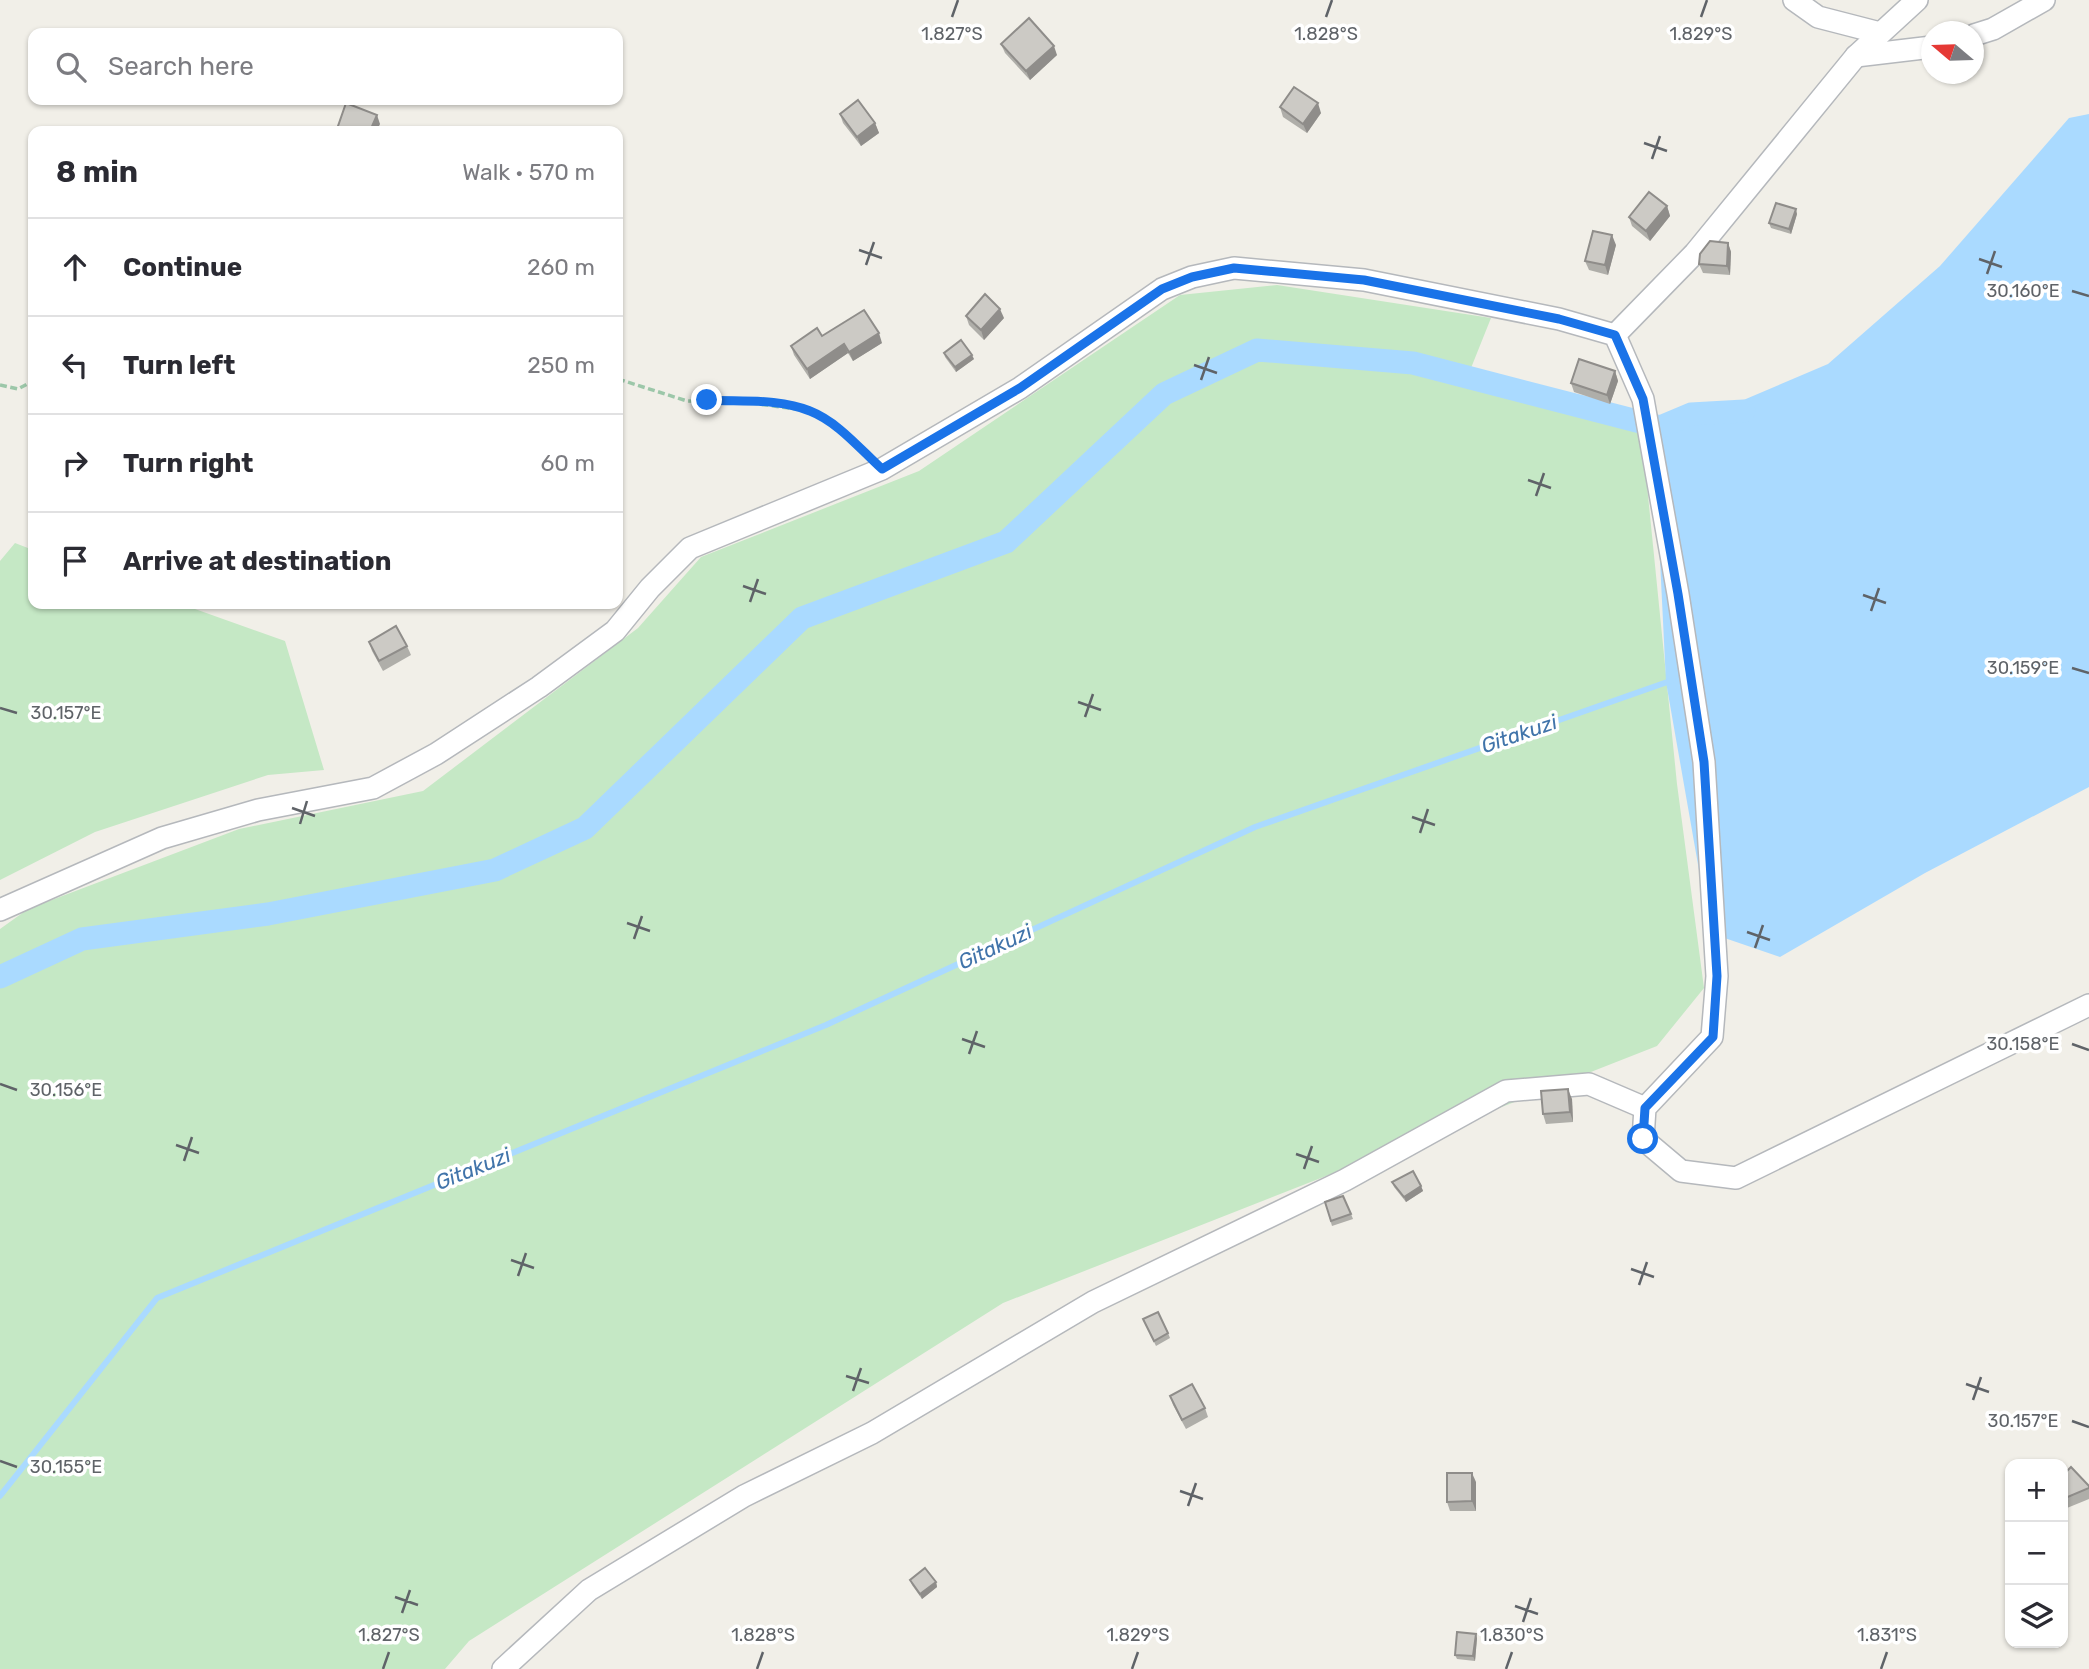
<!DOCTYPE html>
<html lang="en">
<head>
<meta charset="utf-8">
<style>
  body { margin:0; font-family:Rubik,sans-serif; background:#f2f2f3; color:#2b2b33 }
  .controls { position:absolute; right:21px; bottom:21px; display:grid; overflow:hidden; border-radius:14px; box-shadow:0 2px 5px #0004 }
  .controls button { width:63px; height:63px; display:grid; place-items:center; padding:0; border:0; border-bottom:2px solid #e1e1e2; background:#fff; color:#2b2b33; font:35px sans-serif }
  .compass { position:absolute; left:1921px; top:21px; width:63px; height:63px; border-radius:50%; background:#fff; box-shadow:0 2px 5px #0004; rotate:289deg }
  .stop { position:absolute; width:21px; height:21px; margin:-16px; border:5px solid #1a73e8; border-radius:50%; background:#fff }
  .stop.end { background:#1a73e8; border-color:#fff; box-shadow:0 2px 7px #0008 }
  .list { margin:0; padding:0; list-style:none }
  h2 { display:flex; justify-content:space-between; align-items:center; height:91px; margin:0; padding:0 28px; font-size:30px }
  h2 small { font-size:23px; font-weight:400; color:#7c7c81 }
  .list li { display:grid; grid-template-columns:46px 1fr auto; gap:21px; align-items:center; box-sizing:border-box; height:98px; padding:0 28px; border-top:2px solid #e1e1e2 }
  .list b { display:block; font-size:26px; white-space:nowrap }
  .list em { font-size:23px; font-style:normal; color:#7c7c81 }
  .icon { flex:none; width:38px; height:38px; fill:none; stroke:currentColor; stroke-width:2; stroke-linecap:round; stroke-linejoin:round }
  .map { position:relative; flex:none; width:2089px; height:1669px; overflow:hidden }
  .search { position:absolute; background:#fff; box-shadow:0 2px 5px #0004; left:28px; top:28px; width:595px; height:77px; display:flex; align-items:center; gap:18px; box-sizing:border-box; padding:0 24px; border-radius:14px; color:#7c7c81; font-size:26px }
  .panel { position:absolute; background:#fff; box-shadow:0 2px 5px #0004; left:28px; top:126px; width:595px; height:483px; border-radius:14px }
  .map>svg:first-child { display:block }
  .green { fill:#c5e8c5 }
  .water { fill:#aadaff }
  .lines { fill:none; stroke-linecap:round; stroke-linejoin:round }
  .stream { stroke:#aadaff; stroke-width:6 }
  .canal { stroke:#aadaff; stroke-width:23 }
  .street-casing { stroke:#b5b8bc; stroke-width:24 }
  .path { stroke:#9cc7a9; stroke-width:3.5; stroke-dasharray:7 3.5; stroke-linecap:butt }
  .street { stroke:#fff; stroke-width:21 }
  .wall { fill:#afaea9 }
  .shaded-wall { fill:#8f8d8a }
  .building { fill:#cccac5; stroke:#8f8d8a; stroke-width:2 }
  .route { stroke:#1a73e8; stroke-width:9 }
  .ticks { fill:none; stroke:#5f6368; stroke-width:2.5 }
  .labels { text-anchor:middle; stroke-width:7; stroke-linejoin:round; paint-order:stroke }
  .water-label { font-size:21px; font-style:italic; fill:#4174aa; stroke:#fff }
  .ticks-label { font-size:18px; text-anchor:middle; fill:#5f6368; stroke:#fff; stroke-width:7; stroke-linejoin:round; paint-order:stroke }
</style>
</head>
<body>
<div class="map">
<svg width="2089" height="1669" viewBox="0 0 2089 1669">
  <rect width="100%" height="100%" fill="#f1efe8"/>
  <g class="green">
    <path d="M1277,285L1491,318L1469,373L1615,411L1641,426L1677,784L1704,988L1657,1046L1003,1303L469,1641L445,1669H0V929L28,909L239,829L423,791L638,628L701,557L919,471L1180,295Z"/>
    <path d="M15,543L33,550V604H181L285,641L324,770L268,775L95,832L0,880V561Z"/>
  </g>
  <path class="water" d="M2089,114V787L1925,873L1780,957L1710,933L1666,682L1654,438L1828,364L1940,266L2069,118Z"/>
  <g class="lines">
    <path class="stream" d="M0,1496L157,1298L826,1025L1255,827L1673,680"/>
    <path class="canal" d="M0,977L82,939L268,914L495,870L585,828L802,618L1006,542L1164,394L1257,350L1413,363L1660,427L1691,414L1744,411"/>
    <defs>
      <g id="street">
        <path d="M1794,0L1818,17L1880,33"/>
        <path d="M1974,35L1993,29L2044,0"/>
        <path d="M1856,56L1932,47"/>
        <path d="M1615,335L1695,253L1856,56L1917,0"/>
        <path d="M0,910L162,838L258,810L373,788L436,754L539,687L615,631L650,588L690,548L882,469L1020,388L1162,289L1192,277L1234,268L1364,280L1559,319L1615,335L1643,399L1678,594L1704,762L1717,976L1712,1037L1645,1108L1643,1139L1681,1171L1736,1178L2089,1005"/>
        <path d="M503,1669L589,1590L744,1496L872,1433L1093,1302L1345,1180L1506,1091L1589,1084L1645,1108"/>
      </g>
    </defs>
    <use href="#street" class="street-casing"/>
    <g class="path">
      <path d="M618,379L687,401L752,403L810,411L837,427L865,453"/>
      <path d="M0,385L18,389L33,381"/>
    </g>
    <use href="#street" class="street"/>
  </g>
  <g class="wall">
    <path d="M1001,44L1057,55L1030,80L1005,53Z"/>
    <path d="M1280,107L1321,113L1307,133L1283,117Z"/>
    <path d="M840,114L875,123L879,133L861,146L843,123Z"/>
    <path d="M1667,206L1670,216L1650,241L1632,226L1629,217Z"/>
    <path d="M1797,214L1791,234L1771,228L1769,223Z"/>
    <path d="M1728,243L1731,252L1730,275L1703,273L1699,264Z"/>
    <path d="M1616,245L1608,275L1589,270L1585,261Z"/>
    <path d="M966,316L1004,318L984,340L969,325Z"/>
    <path d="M822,336L882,343L853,361L848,353L810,379L794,355L791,346Z"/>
    <path d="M944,353L974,359L956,372L945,357Z"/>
    <path d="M1615,371L1618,381L1610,404L1574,392L1571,383Z"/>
    <path d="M369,642L407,646L411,655L383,671L372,651Z"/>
    <path d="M1572,1099L1573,1122L1546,1124L1543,1114Z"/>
    <path d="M1392,1182L1421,1186L1423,1191L1406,1202L1394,1187Z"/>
    <path d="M1325,1202L1351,1214L1353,1219L1332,1226Z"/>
    <path d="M1143,1319L1168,1333L1170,1338L1156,1346Z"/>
    <path d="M1170,1396L1205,1408L1208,1417L1186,1429L1173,1405Z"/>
    <path d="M2063,1475L2089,1486V1499L2067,1508L2063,1504Z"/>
    <path d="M1476,1482V1511H1450L1447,1502Z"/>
    <path d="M910,1580L936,1582L937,1587L922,1599L912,1585Z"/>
    <path d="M1477,1638L1475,1661L1457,1659L1455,1655Z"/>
  </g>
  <g class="shaded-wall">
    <path d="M1054,46L1057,55L1030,80L1026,71Z"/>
    <path d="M1318,103L1321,113L1307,133L1303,124Z"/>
    <path d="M377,115L380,124L377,131H370Z"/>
    <path d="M875,123L879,133L861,146L857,137Z"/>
    <path d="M1667,206L1670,216L1650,241L1646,231Z"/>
    <path d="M1796,209L1797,214L1791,234L1789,229Z"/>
    <path d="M1612,235L1616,245L1608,275L1605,265Z"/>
    <path d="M1728,243L1731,252L1730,275L1727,266Z"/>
    <path d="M1000,309L1004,318L984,340L981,330Z"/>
    <path d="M879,333L882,343L853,361L849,352Z"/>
    <path d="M844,344L848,353L810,379L807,369Z"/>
    <path d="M972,355L974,359L956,372L955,367Z"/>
    <path d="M1615,371L1618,381L1610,404L1607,395Z"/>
    <path d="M1568,1089L1572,1099L1573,1122L1570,1112Z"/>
    <path d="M1421,1186L1423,1191L1406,1202L1404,1197Z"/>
    <path d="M1472,1473L1476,1482V1511L1472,1501Z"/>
    <path d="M936,1582L937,1587L922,1599L920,1594Z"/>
    <path d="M1476,1634L1477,1638L1475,1661L1473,1656Z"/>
  </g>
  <g class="building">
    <path d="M1029,18L1054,46L1026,71L1001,44Z"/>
    <path d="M1294,87L1318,103L1303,124L1280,107Z"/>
    <path d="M858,100L875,123L857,137L840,114Z"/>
    <path d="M346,103L377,115L370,131H342L337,129Z"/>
    <path d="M1649,192L1667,206L1646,231L1629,217Z"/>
    <path d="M1776,203L1796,209L1789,229L1769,223Z"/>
    <path d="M1593,231L1612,235L1605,265L1585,261Z"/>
    <path d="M1710,241L1728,243L1727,266L1699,264L1700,254Z"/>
    <path d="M985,294L1000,309L981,330L966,316Z"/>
    <path d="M864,310L879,333L849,352L844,344L807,369L791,346L817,328L822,336Z"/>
    <path d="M961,340L972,355L955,367L944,353Z"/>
    <path d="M1579,359L1615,371L1607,395L1571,383Z"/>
    <path d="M396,626L407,646L379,661L369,642Z"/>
    <path d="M1568,1089L1570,1112L1543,1114L1541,1091Z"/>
    <path d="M1413,1171L1421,1186L1404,1197L1392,1182Z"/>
    <path d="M1343,1196L1351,1214L1331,1221L1325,1202Z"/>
    <path d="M1158,1312L1168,1333L1154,1341L1143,1319Z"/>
    <path d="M1192,1384L1205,1408L1182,1420L1170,1396Z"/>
    <path d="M2071,1467L2089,1486V1488L2063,1499V1475Z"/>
    <path d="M1447,1473H1472V1501L1447,1502Z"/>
    <path d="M925,1568L936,1582L920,1594L910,1580Z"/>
    <path d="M1457,1632L1476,1634L1473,1656L1455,1655Z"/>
  </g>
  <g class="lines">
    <path class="route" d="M707,400C739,402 780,398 810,411C838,422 860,449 882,469L1020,388L1162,289L1192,277L1234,268L1364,280L1559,319L1615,335L1643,399L1678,594L1704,762L1717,976L1713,1037L1645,1108L1643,1139"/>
  </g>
  <path class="ticks" d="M952,17L958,0M1326,17L1332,0M1701,17L1707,0M1644,143L1667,151M1652,159L1660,136M859,250L882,258M1979,259L2002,267M866,265L874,242M1987,274L1995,251M2072,291L2089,296M1194,365L1217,373M1201,380L1209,357M1528,480L1551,488M1536,496L1544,473M743,586L766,594M1863,595L1886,603M750,602L758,579M1871,611L1879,588M2072,668L2089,673M1078,702L1101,710M0,708L17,713M1085,717L1093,694M292,808L315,816M1412,817L1435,825M300,824L307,801M1420,833L1428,809M627,923L650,931M1747,932L1770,940M634,939L642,916M1755,948L1763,925M962,1039L985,1047M2072,1044L2089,1050M969,1054L977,1031M0,1084L17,1090M176,1145L199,1153M1296,1154L1319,1162M184,1161L192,1137M1304,1169L1312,1146M511,1260L534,1268M1631,1269L1654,1277M518,1276L526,1253M1639,1285L1647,1262M846,1376L869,1383M1966,1384L1989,1392M853,1391L861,1368M1973,1400L1981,1377M2072,1421L2089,1427M0,1461L17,1467M1180,1491L1203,1499M1188,1506L1196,1483M395,1597L418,1605M1515,1606L1538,1614M402,1613L410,1590M1523,1622L1531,1598M383,1669L389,1652M757,1669L763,1652M1132,1669L1138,1652M1506,1669L1512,1652M1881,1669L1887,1652"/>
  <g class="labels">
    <g class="water-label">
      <text transform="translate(1519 734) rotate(-19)" y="7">Gitakuzi</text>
      <text transform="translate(995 947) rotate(-25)" y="7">Gitakuzi</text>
      <text transform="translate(473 1169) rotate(-22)" y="7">Gitakuzi</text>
    </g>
  </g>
  <g class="ticks-label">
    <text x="952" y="40">1.827°S</text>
    <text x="1326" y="40">1.828°S</text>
    <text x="1701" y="40">1.829°S</text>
    <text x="2023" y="297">30.160°E</text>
    <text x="2023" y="674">30.159°E</text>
    <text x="66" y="719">30.157°E</text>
    <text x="2023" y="1050">30.158°E</text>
    <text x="66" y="1096">30.156°E</text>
    <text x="2023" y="1427">30.157°E</text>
    <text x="66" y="1473">30.155°E</text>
    <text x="389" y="1641">1.827°S</text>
    <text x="763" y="1641">1.828°S</text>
    <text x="1138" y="1641">1.829°S</text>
    <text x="1512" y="1641">1.830°S</text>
    <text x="1887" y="1641">1.831°S</text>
  </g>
</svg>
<div class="controls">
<button>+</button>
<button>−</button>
<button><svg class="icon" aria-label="layers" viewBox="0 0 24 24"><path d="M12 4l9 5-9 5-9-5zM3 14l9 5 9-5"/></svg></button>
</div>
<svg class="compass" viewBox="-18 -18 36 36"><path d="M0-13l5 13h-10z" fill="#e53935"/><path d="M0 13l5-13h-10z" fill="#7c7c81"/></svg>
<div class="stop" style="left:1643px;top:1139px"></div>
<div class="stop end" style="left:707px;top:400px"></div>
<div class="search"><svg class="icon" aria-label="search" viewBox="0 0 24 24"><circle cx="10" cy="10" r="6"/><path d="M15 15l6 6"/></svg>Search here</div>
<section class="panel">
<h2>8 min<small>Walk · 570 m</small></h2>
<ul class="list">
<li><svg class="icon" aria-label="ahead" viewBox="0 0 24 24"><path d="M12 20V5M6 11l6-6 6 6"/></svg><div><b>Continue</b></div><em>260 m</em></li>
<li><svg class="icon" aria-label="left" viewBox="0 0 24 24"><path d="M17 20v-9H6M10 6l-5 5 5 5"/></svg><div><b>Turn left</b></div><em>250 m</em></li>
<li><svg class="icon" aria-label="right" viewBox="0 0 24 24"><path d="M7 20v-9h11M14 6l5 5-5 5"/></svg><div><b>Turn right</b></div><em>60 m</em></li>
<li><svg class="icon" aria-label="arrive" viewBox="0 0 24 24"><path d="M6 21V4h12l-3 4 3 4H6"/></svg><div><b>Arrive at destination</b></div></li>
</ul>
</section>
</div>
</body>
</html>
